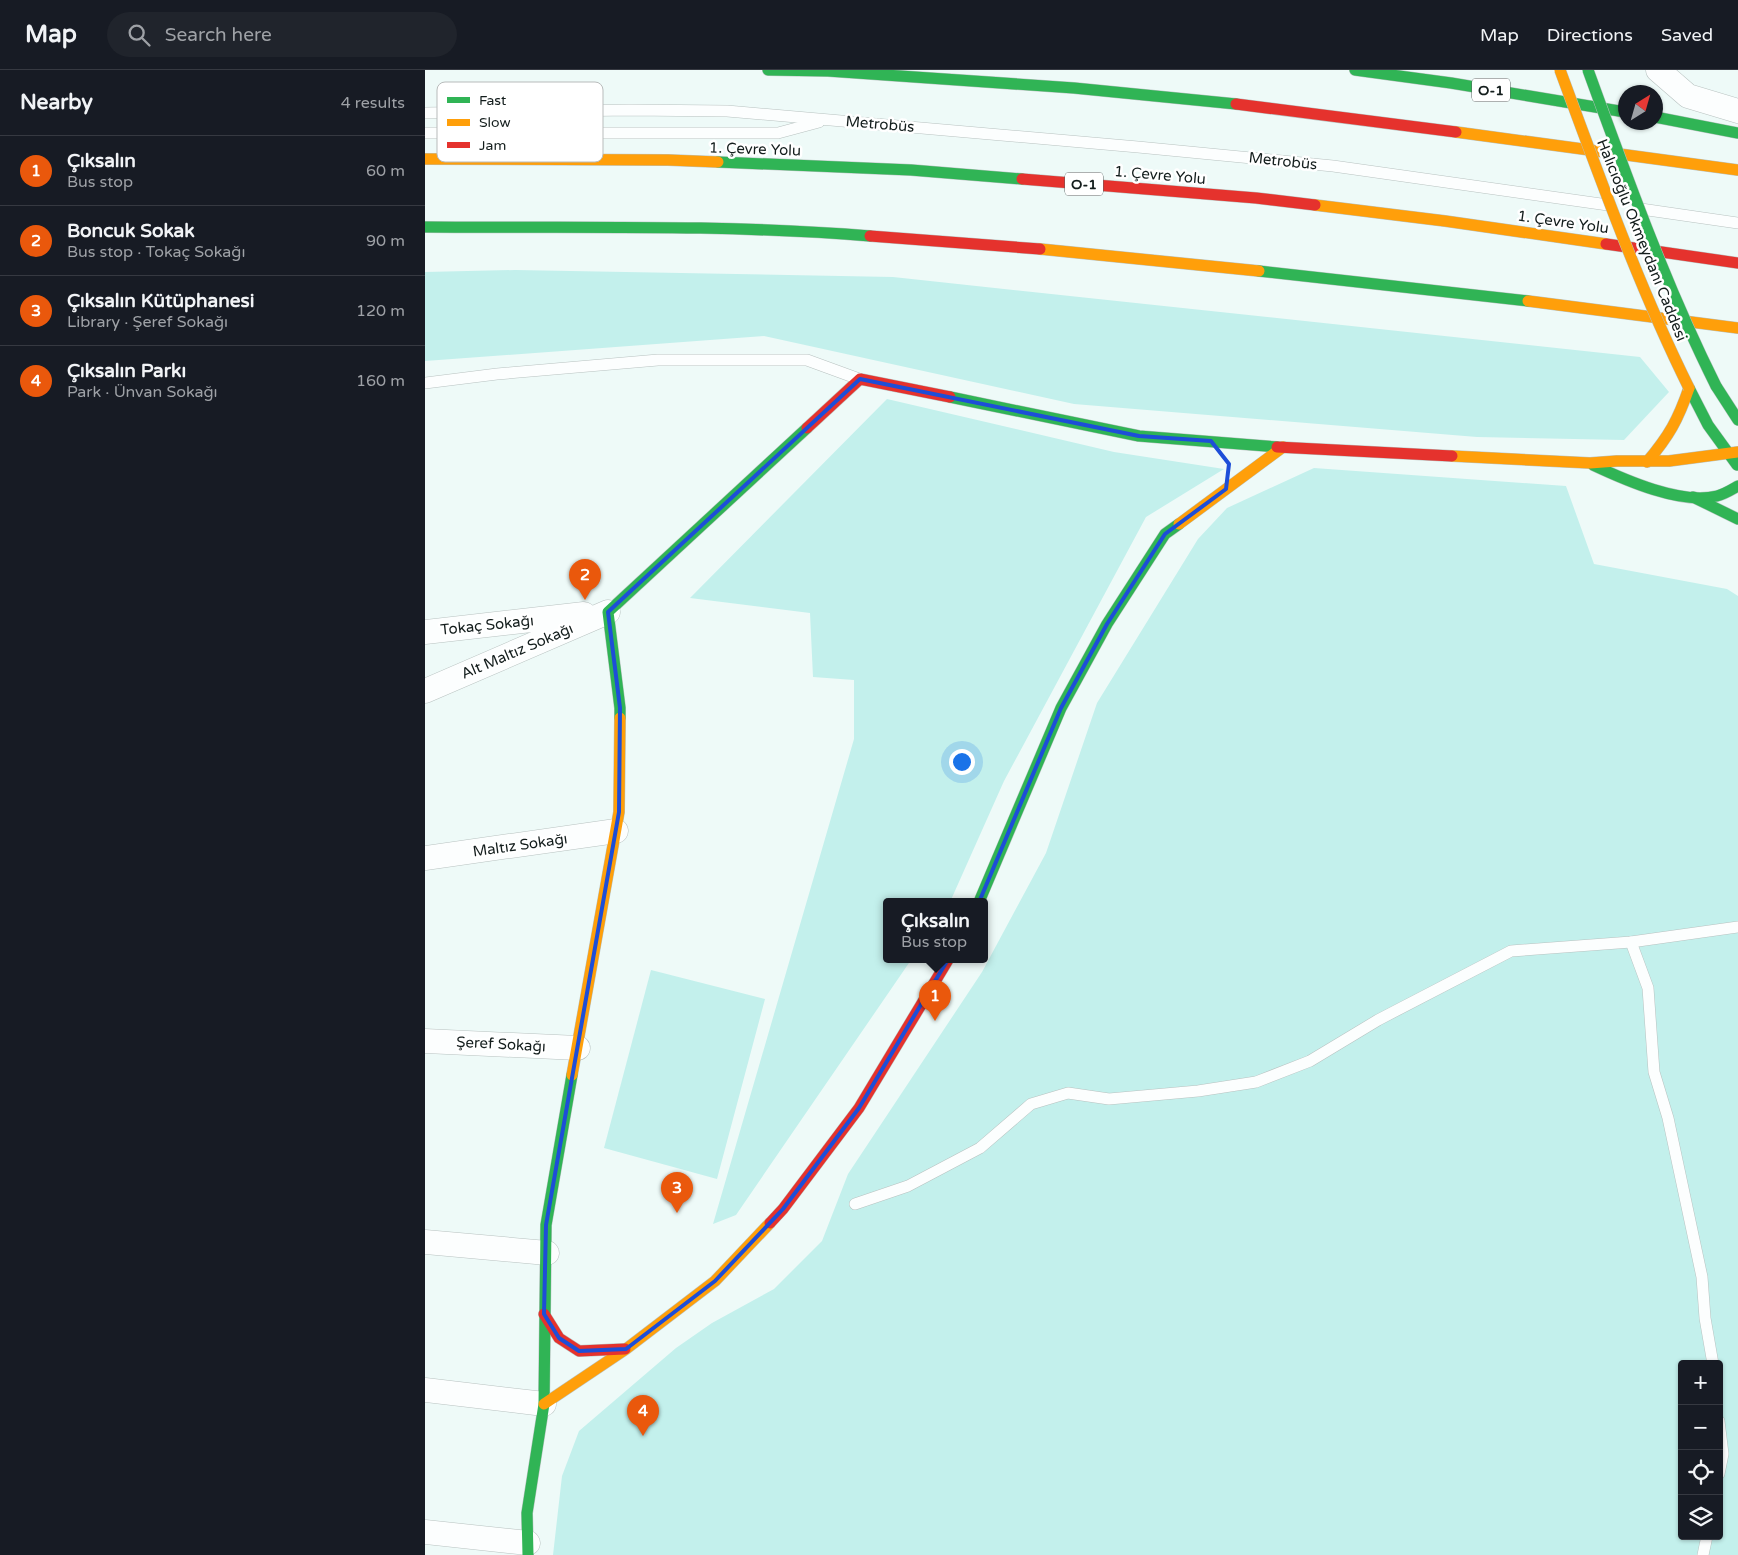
<!DOCTYPE html>
<html lang="en">
<head>
<meta charset="utf-8">
<style>
  body { margin:0; font-family:"Varela Round",sans-serif; background:#20242c; color:#f1f3f6 }
  .controls { position:absolute; right:15px; bottom:15px; display:grid; overflow:hidden; border-radius:5px; box-shadow:0 1px 4px #0004 }
  .controls button { width:45px; height:45px; display:grid; place-items:center; padding:0; border:0; border-bottom:1px solid #363941; background:#171b24; color:#f1f3f6; font:25px sans-serif }
  .compass { position:absolute; left:1193px; top:15px; width:45px; height:45px; border-radius:50%; background:#171b24; box-shadow:0 1px 4px #0004; rotate:37deg }
  .you { position:absolute; left:536px; top:691px; width:18px; height:18px; margin:-12px; border:4px solid #fff; border-radius:50%; background:#1a73e8; box-shadow:0 0 0 8px #1a73e833 }
  .badge { display:grid; place-items:center; width:32px; height:32px; border-radius:50%; background:#ea580c; color:#fff; font-size:16px; font-weight:700 }
  .pin { position:absolute; translate:-50% -41px; filter:drop-shadow(0 1px 2px #0008) }
  .pin::after { content:''; position:absolute; top:26px; width:18px; height:15px; background:inherit; clip-path:polygon(0 0,100% 0,50% 100%) }
  .popup { position:absolute; left:458px; top:828px; width:105px; height:65px; box-sizing:border-box; display:grid; place-content:center; border-radius:5px; background:#171b24; filter:drop-shadow(0 1px 4px #0005); font-size:16px; white-space:nowrap; color:#9ea1a6 }
  .popup b { font-size:19px; color:#f1f3f6 }
  .popup::after { content:''; position:absolute; left:50%; top:100%; margin-left:-10px; border:10px solid transparent; border-top-color:#171b24 }
  .list { margin:0; padding:0; list-style:none }
  h2 { display:flex; justify-content:space-between; align-items:center; height:65px; margin:0; padding:0 20px; font-size:21px }
  h2 small { font-size:16px; font-weight:400; color:#9ea1a6 }
  .list li { display:grid; grid-template-columns:32px 1fr auto; gap:15px; align-items:center; box-sizing:border-box; height:70px; padding:0 20px; border-top:1px solid #363941 }
  .list b { display:block; font-size:19px; white-space:nowrap }
  .list p { margin:0; font-size:16px; white-space:nowrap; color:#9ea1a6 }
  .list em { font-size:16px; font-style:normal; color:#9ea1a6 }
  .icon { flex:none; width:28px; height:28px; fill:none; stroke:currentColor; stroke-width:2; stroke-linecap:round; stroke-linejoin:round }
  .map { position:relative; flex:none; width:1313px; height:1485px; overflow:hidden }
  header { display:flex; align-items:center; gap:30px; box-sizing:border-box; height:70px; padding:0 25px; background:#171b24; border-bottom:1px solid #363941 }
  header strong { font-size:24px }
  nav { display:flex; gap:28px; margin-inline-start:auto; font-size:18px }
  .search { width:350px; height:45px; background:#20242c; display:flex; align-items:center; gap:12px; box-sizing:border-box; padding:0 18px; border-radius:28px; color:#9ea1a6; font-size:19px }
  main { display:flex }
  aside { flex:1; background:#171b24 }
  .map>svg:first-child { display:block }
  .green { fill:#c3f0ec; fill-rule:evenodd }
  .lines { fill:none; stroke-linecap:round; stroke-linejoin:round }
  .lane-casing { stroke:#b8c2c0; stroke-width:12 }
  .street-casing { stroke:#b8c2c0; stroke-width:25 }
  .fast-casing { stroke:#b8c2c0; stroke-width:12 }
  .slow-casing { stroke:#b8c2c0; stroke-width:12 }
  .jam-casing { stroke:#b8c2c0; stroke-width:12 }
  .lane { stroke:#fcfefe; stroke-width:11 }
  .street { stroke:#fcfefe; stroke-width:24 }
  .fast { stroke:#30b455; stroke-width:11 }
  .slow { stroke:#ff9f0a; stroke-width:11 }
  .jam { stroke:#e5322d; stroke-width:11 }
  .fast-bridge-casing { stroke:#b8c2c0; stroke-width:12; stroke-linecap:butt }
  .slow-bridge-casing { stroke:#b8c2c0; stroke-width:12; stroke-linecap:butt }
  .fast-bridge { stroke:#30b455; stroke-width:11 }
  .slow-bridge { stroke:#ff9f0a; stroke-width:11 }
  .marked { fill:none; stroke:#1d4ed8; stroke-width:4; stroke-linejoin:round }
  .labels { text-anchor:middle; stroke-width:5; stroke-linejoin:round; paint-order:stroke }
  .shield { fill:#fff; stroke:#5a6160; stroke-width:1 }
  .shield-label { font-size:14px; font-weight:bold; fill:#131d1c }
  .street-label { font-size:15px; fill:#131d1c; stroke:#fff }
  .key { fill:#fff; stroke:#b8bbbb; stroke-width:1 }
  .key-label { font-size:14px; fill:#131d1c }
</style>
</head>
<body>
<header>
<strong>Map</strong>
<div class="search"><svg class="icon" aria-label="search" viewBox="0 0 24 24"><circle cx="10" cy="10" r="6"/><path d="M15 15l6 6"/></svg>Search here</div>
<nav><a>Map</a><a>Directions</a><a>Saved</a></nav>
</header>
<main>
<aside>
<h2>Nearby<small>4 results</small></h2>
<ul class="list">
<li><span class="badge">1</span><div><b>Çıksalın</b><p>Bus stop</p></div><em>60 m</em></li>
<li><span class="badge">2</span><div><b>Boncuk Sokak</b><p>Bus stop · Tokaç Sokağı</p></div><em>90 m</em></li>
<li><span class="badge">3</span><div><b>Çıksalın Kütüphanesi</b><p>Library · Şeref Sokağı</p></div><em>120 m</em></li>
<li><span class="badge">4</span><div><b>Çıksalın Parkı</b><p>Park · Ünvan Sokağı</p></div><em>160 m</em></li>
</ul>
</aside>
<div class="map">
<svg width="1313" height="1485" viewBox="0 0 1313 1485">
  <rect width="100%" height="100%" fill="#eefaf8"/>
  <g class="green">
    <path d="M90,200L468,207L1215,287L1244,322L1199,370L1052,367L649,334L339,266L0,291V202Z"/>
    <path d="M462,329L689,382L799,399L721,447L579,711L525,832H461V890H486L311,1145L288,1154L429,669V610L388,607L385,543L265,528Z"/>
    <path d="M889,398L1141,416L1169,494L1302,519L1313,526V1485H128L137,1406L154,1361L251,1278L287,1253L349,1219L397,1171L423,1104L557,902L621,783L672,633L773,469L802,438ZM1257,1294H1294V1466H1257Z"/>
    <path d="M226,900L340,929L292,1109L179,1078Z"/>
  </g>
  <g class="lines">
    <defs>
      <g id="lane">
        <path d="M0,43L205,40L302,41L713,77L908,96L1183,135"/>
        <path d="M0,63H353L394,52"/>
        <path d="M1216,139L1313,153"/>
        <path d="M0,313L72,304L233,290H382L434,309"/>
        <path d="M1206,872L1223,918L1229,1002L1243,1048L1277,1207L1280,1248L1288,1294"/>
        <path d="M430,1134L483,1116L555,1078L606,1034L643,1023L684,1029L773,1021L831,1012L885,991L953,950L1086,881L1206,872L1313,857"/>
        <path d="M1294,1351L1298,1384L1294,1404"/>
        <path d="M1278,1485L1282,1466"/>
      </g>
      <g id="street">
        <path d="M1233,0L1263,26L1313,41"/>
        <path d="M0,562L159,544"/>
        <path d="M0,621L183,542"/>
        <path d="M0,788L191,761"/>
        <path d="M0,971L153,978"/>
        <path d="M0,1172L122,1183"/>
        <path d="M0,1320L119,1334"/>
        <path d="M0,1462L103,1473"/>
      </g>
      <g id="fast">
        <path d="M343,0L403,1L649,18L811,34"/>
        <path d="M930,0L1026,13L1200,42"/>
        <path d="M1230,47L1313,63"/>
        <path d="M293,92L486,100L597,109"/>
        <path d="M0,157C148,158 297,154 445,166"/>
        <path d="M834,201L1103,231"/>
        <path d="M1291,316L1313,350"/>
        <path d="M1264,318L1283,355L1312,395"/>
        <path d="M525,327L714,366L852,377"/>
        <path d="M1168,395C1200,410 1256,435 1292,426C1300,424 1306,420 1313,416"/>
        <path d="M1268,427L1313,449"/>
        <path d="M195,648V638L183,542L382,358"/>
        <path d="M554,832L636,638L682,554L740,464L754,454"/>
        <path d="M103,1485L102,1443L119,1334L121,1155L147,1005"/>
      </g>
      <g id="slow">
        <path d="M1031,62L1313,100"/>
        <path d="M0,89L243,90L293,92"/>
        <path d="M890,135L1020,151L1181,174"/>
        <path d="M615,179L834,201"/>
        <path d="M1103,231L1313,258"/>
        <path d="M1027,386L1165,393L1192,391H1244L1313,382"/>
        <path d="M1222,392C1244,366 1253,350 1264,318"/>
        <path d="M754,454L858,377"/>
        <path d="M147,1005L194,742L195,648"/>
        <path d="M119,1334L201,1279L290,1211L345,1153"/>
      </g>
      <g id="jam">
        <path d="M811,34L1031,62"/>
        <path d="M597,109L831,128L890,135"/>
        <path d="M445,166L615,179"/>
        <path d="M1181,174L1313,193"/>
        <path d="M382,358L435,309L525,327"/>
        <path d="M852,377L1027,386"/>
        <path d="M345,1153L358,1139L434,1038L523,890"/>
        <path d="M119,1244L134,1268L154,1281L200,1279"/>
      </g>
    </defs>
    <use href="#lane" class="lane-casing"/>
    <use href="#street" class="street-casing"/>
    <use href="#fast" class="fast-casing"/>
    <use href="#slow" class="slow-casing"/>
    <use href="#jam" class="jam-casing"/>
    <use href="#lane" class="lane"/>
    <use href="#street" class="street"/>
    <use href="#fast" class="fast"/>
    <use href="#slow" class="slow"/>
    <use href="#jam" class="jam"/>
    <defs>
      <path id="fast-bridge" d="M1163,0C1202,107 1240,214 1291,316"/>
      <path id="slow-bridge" d="M1135,0C1175,108 1213,215 1264,318"/>
    </defs>
    <use href="#fast-bridge" class="fast-bridge-casing"/>
    <use href="#slow-bridge" class="slow-bridge-casing"/>
    <use href="#fast-bridge" class="fast-bridge"/>
    <use href="#slow-bridge" class="slow-bridge"/>
  </g>
  <path class="marked" d="M435,309L714,366L786,371L804,394L801,419L740,464L682,554L636,638L546,851L434,1038L358,1139L290,1211L201,1279L154,1281L134,1268L119,1244L121,1155L194,742L195,638L183,542Z"/>
  <g class="labels">
    <g class="shield">
      <rect x="1047" y="8.5" width="38" height="23" rx="4"/>
      <rect x="640" y="102.5" width="38" height="23" rx="4"/>
    </g>
    <g class="shield-label">
      <text x="1066" y="25">O-1</text>
      <text x="659" y="119">O-1</text>
    </g>
    <g class="street-label">
      <text transform="translate(455 54) rotate(5)" y="5">Metrobüs</text>
      <text transform="translate(330 79) rotate(2)" y="5">1. Çevre Yolu</text>
      <text transform="translate(858 91) rotate(6)" y="5">Metrobüs</text>
      <text transform="translate(735 105) rotate(5)" y="5">1. Çevre Yolu</text>
      <text transform="translate(1138 152) rotate(8)" y="5">1. Çevre Yolu</text>
      <text transform="translate(1217 170) rotate(68)" y="5">Halıcıoğlu Okmeydanı Caddesi</text>
      <text transform="translate(62 555) rotate(-6)" y="5">Tokaç Sokağı</text>
      <text transform="translate(92 581) rotate(-23)" y="5">Alt Maltız Sokağı</text>
      <text transform="translate(95 775) rotate(-8)" y="5">Maltız Sokağı</text>
      <text transform="translate(76 974) rotate(3)" y="5">Şeref Sokağı</text>
    </g>
  </g>
  <rect x="12" y="12" width="166" height="80" rx="8" class="key"/>
  <rect x="22" y="27" width="23" height="6" fill="#30b455"/>
  <rect x="22" y="49" width="23" height="7" fill="#ff9f0a"/>
  <rect x="22" y="72" width="23" height="6" fill="#e5322d"/>
  <g class="key-label">
    <text x="54" y="35">Fast</text>
    <text x="54" y="57">Slow</text>
    <text x="54" y="80">Jam</text>
  </g>
</svg>
<div class="controls">
<button>+</button>
<button>−</button>
<button><svg class="icon" aria-label="locate" viewBox="0 0 24 24"><circle cx="12" cy="12" r="6"/><path d="M12 2v4M12 18v4M2 12h4M18 12h4"/></svg></button>
<button><svg class="icon" aria-label="layers" viewBox="0 0 24 24"><path d="M12 4l9 5-9 5-9-5zM3 14l9 5 9-5"/></svg></button>
</div>
<svg class="compass" viewBox="-18 -18 36 36"><path d="M0-13l5 13h-10z" fill="#e53935"/><path d="M0 13l5-13h-10z" fill="#9ea1a6"/></svg>
<div class="you"></div>
<div class="pin badge" style="left:510px;top:951px">1</div>
<div class="popup"><b>Çıksalın</b>Bus stop</div>
<div class="pin badge" style="left:160px;top:530px">2</div>
<div class="pin badge" style="left:252px;top:1143px">3</div>
<div class="pin badge" style="left:218px;top:1366px">4</div>
</div>
</main>
</body>
</html>
